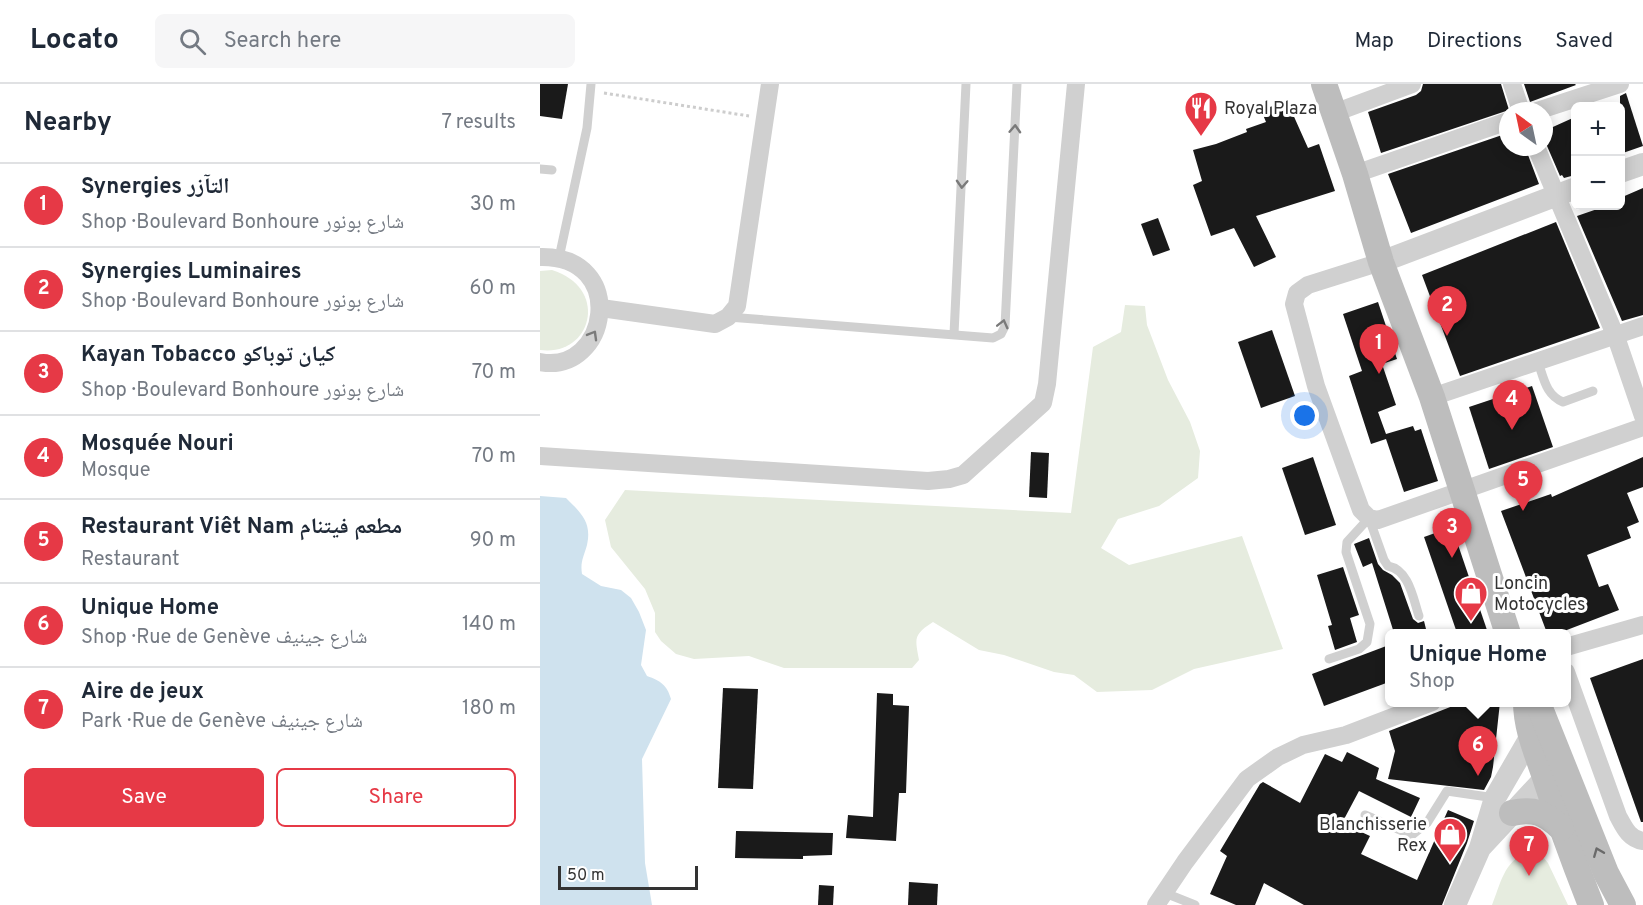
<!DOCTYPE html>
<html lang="en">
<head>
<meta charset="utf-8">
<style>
  body { margin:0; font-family:Overpass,"Noto Naskh Arabic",sans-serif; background:#f6f6f7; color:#1f2937 }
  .controls { position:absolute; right:18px; top:18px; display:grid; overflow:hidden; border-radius:9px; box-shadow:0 3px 15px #0003 }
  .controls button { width:54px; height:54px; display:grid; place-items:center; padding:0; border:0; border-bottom:2px solid #e0e1e3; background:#fff; color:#1f2937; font:30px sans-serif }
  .compass { position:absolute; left:959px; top:18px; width:54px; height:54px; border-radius:50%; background:#fff; box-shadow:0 3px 15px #0003; rotate:327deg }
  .scale { position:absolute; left:18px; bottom:15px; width:140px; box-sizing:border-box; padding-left:6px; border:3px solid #333; border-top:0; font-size:16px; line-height:21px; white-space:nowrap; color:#333; -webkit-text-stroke:4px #fff; paint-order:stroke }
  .you { position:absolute; left:765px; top:332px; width:21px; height:21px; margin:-15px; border:4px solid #fff; border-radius:50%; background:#1a73e8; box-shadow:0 0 0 9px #1a73e833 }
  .badge { display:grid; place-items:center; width:39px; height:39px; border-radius:50%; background:#e63946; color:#fff; font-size:20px; font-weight:700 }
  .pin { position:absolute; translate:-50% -50px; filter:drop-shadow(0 2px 3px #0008) }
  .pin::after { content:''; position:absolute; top:32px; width:21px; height:18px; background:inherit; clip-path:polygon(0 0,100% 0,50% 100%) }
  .popup { position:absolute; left:845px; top:545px; width:186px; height:78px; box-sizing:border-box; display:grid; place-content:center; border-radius:9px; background:#fff; filter:drop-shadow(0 2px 4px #0005); font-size:20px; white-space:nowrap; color:#747a83 }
  .popup b { font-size:22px; color:#1f2937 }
  .popup::after { content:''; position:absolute; left:50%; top:100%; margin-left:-12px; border:12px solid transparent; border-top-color:#fff }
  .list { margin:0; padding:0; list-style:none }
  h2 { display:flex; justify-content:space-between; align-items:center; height:78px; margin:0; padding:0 24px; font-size:26px }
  h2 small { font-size:20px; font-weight:400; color:#747a83 }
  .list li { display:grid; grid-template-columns:39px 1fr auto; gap:18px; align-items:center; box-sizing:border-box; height:84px; padding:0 24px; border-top:2px solid #e0e1e3 }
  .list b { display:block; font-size:22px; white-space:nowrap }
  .list p { margin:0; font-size:20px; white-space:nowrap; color:#747a83 }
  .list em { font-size:20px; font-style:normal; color:#747a83 }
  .actions { display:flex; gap:12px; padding:18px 24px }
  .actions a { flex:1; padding:14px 0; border:2px solid #e63946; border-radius:9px; text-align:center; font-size:21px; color:#e63946 }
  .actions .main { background:#e63946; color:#fff }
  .icon { flex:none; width:33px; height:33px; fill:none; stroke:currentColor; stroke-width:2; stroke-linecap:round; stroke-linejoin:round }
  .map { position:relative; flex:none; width:1103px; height:821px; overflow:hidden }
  header { display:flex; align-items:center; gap:36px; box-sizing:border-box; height:84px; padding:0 30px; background:#fff; border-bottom:2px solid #e0e1e3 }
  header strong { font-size:28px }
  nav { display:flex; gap:33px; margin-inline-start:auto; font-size:21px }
  .search { width:420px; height:54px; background:#f6f6f7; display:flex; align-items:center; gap:15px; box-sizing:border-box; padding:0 21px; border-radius:9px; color:#747a83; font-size:22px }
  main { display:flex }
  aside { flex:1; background:#fff }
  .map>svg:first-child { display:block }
  .green { fill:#e6ecdf }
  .water { fill:#cfe2ee }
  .building { fill:#1a1a1a }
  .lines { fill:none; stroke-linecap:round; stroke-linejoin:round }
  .path { stroke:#cdcdcd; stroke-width:3; stroke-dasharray:3 3; stroke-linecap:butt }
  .service { stroke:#d0d0d0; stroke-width:9 }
  .minor { stroke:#d0d0d0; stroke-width:18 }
  .tertiary { stroke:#d0d0d0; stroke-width:22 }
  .secondary { stroke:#bdbdbd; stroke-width:26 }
  .oneway { stroke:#7a7a7a }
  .oneway2 { stroke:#6a6a6a }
  .labels { text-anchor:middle; stroke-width:6; stroke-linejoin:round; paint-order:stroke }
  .poi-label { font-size:18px; fill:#333; stroke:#fff; text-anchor:start }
</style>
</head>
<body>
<header>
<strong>Locato</strong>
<div class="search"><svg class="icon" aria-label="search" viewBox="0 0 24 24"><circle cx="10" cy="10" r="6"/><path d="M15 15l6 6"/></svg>Search here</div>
<nav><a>Map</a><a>Directions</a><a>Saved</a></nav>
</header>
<main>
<aside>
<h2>Nearby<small>7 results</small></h2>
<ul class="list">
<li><span class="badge">1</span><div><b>Synergies التآزر</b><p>Shop · Boulevard Bonhoure شارع بونور</p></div><em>30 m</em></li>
<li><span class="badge">2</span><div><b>Synergies Luminaires</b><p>Shop · Boulevard Bonhoure شارع بونور</p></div><em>60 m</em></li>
<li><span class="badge">3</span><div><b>Kayan Tobacco كيان توباكو</b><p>Shop · Boulevard Bonhoure شارع بونور</p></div><em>70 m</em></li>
<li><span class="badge">4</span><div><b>Mosquée Nouri</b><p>Mosque</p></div><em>70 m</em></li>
<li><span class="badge">5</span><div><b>Restaurant Viêt Nam مطعم فيتنام</b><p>Restaurant</p></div><em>90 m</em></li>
<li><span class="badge">6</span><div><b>Unique Home</b><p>Shop · Rue de Genève شارع جينيف</p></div><em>140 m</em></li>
<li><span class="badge">7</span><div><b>Aire de jeux</b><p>Park · Rue de Genève شارع جينيف</p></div><em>180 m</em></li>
</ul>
<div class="actions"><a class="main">Save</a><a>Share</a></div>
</aside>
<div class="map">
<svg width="1103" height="821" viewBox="0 0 1103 821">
  <rect width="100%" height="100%" fill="#fff"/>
  <g class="green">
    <path d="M12,186C70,204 52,273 0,266V187Z"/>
    <path d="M585,221L605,222L607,241L628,296L650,338L660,367L658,394L619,422L578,435L561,464L589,481L702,452L743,565L654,585L612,606L557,608L534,591L514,588L464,571L439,566L393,538C373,551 375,554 379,576L372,584H244L209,572L154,575L136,570L121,557L115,548V529L105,505L71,463L65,436L85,406L531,429L553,263L581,248Z"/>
    <path d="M986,770L1003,773L1008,779L1028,821H952C960,802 964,776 986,770Z"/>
  </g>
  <path class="water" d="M0,412L26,414C41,429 52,438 47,461C44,472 40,478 42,490L61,502L81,506L91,514L99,528L106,546L101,581L107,592C121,597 127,601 131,615L102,675L105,779L112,821H0Z"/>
  <g class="building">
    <path d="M0,0H28L22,35L0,32Z"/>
    <path d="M883,0H961L969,26L841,69L828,28L876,11L881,7Z"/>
    <path d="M984,0H1035L1036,1L990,18Z"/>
    <path d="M1086,9L1103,62L1080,70V12Z"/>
    <path d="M747,17L768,64L779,60L795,107L716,132L736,173L714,183L694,144L671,152L653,101L662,97L653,66L676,60L707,48L706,45L726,38L721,26Z"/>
    <path d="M1035,33V91L1024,94L1022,91L1020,92L1004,55V47Z"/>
    <path d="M968,49V63H985L999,100L871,149L848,90Z"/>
    <path d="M1103,104V231L1082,237L1037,132L1066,122H1080V114Z"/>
    <path d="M618,134L630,166L613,172L601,140Z"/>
    <path d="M1016,138L1060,244L920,292L882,191Z"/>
    <path d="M838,218L857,275L842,280L856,321L838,328L846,350L873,342L875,347L881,345L898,397L864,408L846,355L831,360L809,292L822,287L803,230Z"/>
    <path d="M732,246L755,312L721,324L698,258Z"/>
    <path d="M992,302L1013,363L949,385L929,323Z"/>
    <path d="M491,368L509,369L507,414L489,413Z"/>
    <path d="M773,373L796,441L765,451L742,384Z"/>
    <path d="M1103,373V403L1087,409L1099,438L1087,443L1091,454L1047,471L1059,503L1068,500L1079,526L1019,549H1007L961,427L1011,410L1012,413Z"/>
    <path d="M912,443L948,549H917L884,453Z"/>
    <path d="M829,454L838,480L843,486L852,491L860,499L873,535L878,539L884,537L887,549H854L832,479L823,483L814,460Z"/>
    <path d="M803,483L819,531L810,534L817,558L795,566L788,542L792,541L777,491Z"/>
    <path d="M849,561V598L784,622L772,590Z"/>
    <path d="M1103,575V738H1101L1050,594Z"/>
    <path d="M183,604L218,605L213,705L178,704Z"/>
    <path d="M337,609L353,610V621L369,622L366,709H359L356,757L306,754L308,731L333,733Z"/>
    <path d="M923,618H960L953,683L951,693L944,706L848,695L855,667L849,647Z"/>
    <path d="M807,668L839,684L836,695L880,714L871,733L819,707L802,739L830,752L821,770L877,796L908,726L934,737L927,759L902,821H764L724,799L715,821H696L670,810L687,772L680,767L720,700L723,698L760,719L785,670L802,678Z"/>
    <path d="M196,747L293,749L292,771L263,772V775L195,774Z"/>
    <path d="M369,798L398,800L397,821H368Z"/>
    <path d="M279,801L294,802L293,821H278Z"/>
  </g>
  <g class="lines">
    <path class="path" d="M64,9L209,32"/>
    <g class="service">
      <path d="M0,85L12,86"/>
      <path d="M19,174L47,44L51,0"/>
      <path d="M188,233L453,254L461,250L465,242L477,0"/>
      <path d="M414,250L426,0"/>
      <path d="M998,278C1004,295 1006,311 1023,318L1053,307"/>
      <path d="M789,575L819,565L827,558L830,540L806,468L807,458L829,434L844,476L848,482C869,486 873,514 879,532"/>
      <path d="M825,731L872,751L887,739L907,707L955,714"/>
      <path d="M625,809L655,821"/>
    </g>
    <g class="minor">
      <path d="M972,0L981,27"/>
      <path d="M997,27L1080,0"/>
      <path d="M794,29L872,0"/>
      <path d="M996,63L1076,253L1103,332"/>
      <path d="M815,90L968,37"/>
      <path d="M0,173C89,171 69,291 0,278"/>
      <path d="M841,178L768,201L757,209L754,220L776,302L821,426L829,434L838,436L1103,343"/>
      <path d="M61,224L175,240L188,233L197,222L230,0"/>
      <path d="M892,313L1103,242"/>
      <path d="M0,372L388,397L409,395L423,391L503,319L507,300L536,0"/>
      <path d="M1026,563L1103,541"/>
      <path d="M1026,588L1078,732C1084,743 1089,755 1103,757"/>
      <path d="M616,821L645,778L707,695L738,673L763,661L806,651L892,618"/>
    </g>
    <g class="tertiary">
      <path d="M1080,88L1103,80"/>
      <path d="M841,178L1036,104"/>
      <path d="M915,821L940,764L955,714L991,652L1017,668L1005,694L940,764"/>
    </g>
    <g class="secondary">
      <path d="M784,0L815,90L841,178L892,313L968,550"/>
      <path d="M986,618C986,643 996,667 1004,690C1018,734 1034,778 1051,821"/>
      <path d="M995,618L1000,624L1066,789L1083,821"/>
      <path d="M972,729C994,724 1005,729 1021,744"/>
    </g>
  </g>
  <defs><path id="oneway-chevron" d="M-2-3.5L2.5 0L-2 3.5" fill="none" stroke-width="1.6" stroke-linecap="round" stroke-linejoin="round" transform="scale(1.5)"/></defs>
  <g class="oneway">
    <use href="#oneway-chevron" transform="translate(475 45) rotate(-87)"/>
    <use href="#oneway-chevron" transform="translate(422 100) rotate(93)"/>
    <use href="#oneway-chevron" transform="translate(463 240) rotate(-76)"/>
    <use href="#oneway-chevron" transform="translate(53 251) rotate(-60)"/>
  </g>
  <use class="oneway2" href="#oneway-chevron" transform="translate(1058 768) rotate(-112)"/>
  <defs>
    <symbol id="restaurant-pin" viewBox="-11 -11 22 30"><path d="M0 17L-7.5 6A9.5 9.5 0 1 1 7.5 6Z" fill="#e63946" stroke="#fff"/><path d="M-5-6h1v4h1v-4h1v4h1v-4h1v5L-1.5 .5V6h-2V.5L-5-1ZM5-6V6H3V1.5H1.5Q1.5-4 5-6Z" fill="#fff"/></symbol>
    <symbol id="shop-pin" viewBox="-11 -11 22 30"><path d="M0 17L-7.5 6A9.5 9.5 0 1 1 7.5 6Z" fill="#e63946" stroke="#fff"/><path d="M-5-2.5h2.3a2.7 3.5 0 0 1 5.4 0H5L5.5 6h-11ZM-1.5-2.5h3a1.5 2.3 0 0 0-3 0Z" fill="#fff"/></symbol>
  </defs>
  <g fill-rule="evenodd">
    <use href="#restaurant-pin" x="642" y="5" width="38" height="52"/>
    <use href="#shop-pin" x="912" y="490" width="38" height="52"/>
    <use href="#shop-pin" x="891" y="731" width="38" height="52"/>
  </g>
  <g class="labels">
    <g class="poi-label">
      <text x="684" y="30">Royal Plaza</text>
      <text x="954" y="505">Loncin<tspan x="954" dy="21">Motocycles</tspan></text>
      <text x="887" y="746" text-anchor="end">Blanchisserie<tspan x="887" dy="21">Rex</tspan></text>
    </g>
  </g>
</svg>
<div class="controls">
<button>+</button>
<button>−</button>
</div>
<svg class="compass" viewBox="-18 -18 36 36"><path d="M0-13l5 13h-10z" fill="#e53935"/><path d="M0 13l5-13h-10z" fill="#747a83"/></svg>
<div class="scale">50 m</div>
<div class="you"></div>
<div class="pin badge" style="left:839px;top:290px">1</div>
<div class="pin badge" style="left:907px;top:252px">2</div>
<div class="pin badge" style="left:912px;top:474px">3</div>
<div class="pin badge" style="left:972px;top:346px">4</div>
<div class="pin badge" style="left:983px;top:427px">5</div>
<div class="pin badge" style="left:938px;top:692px">6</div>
<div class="popup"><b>Unique Home</b>Shop</div>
<div class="pin badge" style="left:989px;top:792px">7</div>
</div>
</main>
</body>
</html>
